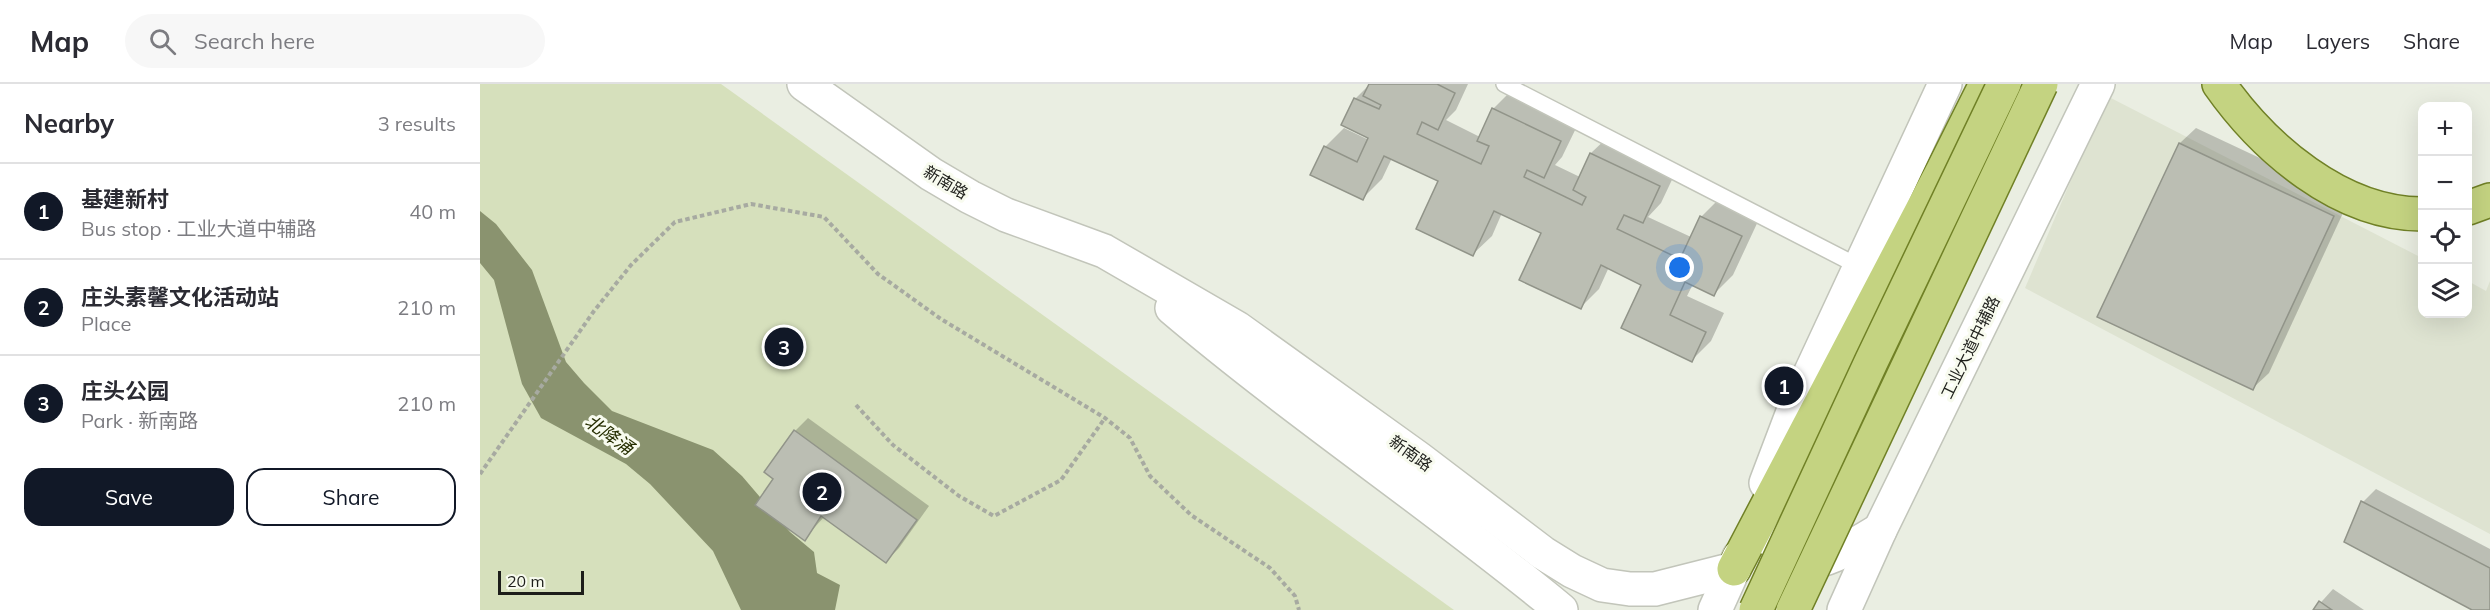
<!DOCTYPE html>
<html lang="en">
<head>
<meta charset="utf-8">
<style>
  body { margin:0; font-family:Mulish,"Noto Sans SC",sans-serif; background:#f7f7f7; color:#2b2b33 }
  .controls { position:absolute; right:18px; top:18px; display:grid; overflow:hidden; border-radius:12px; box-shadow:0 6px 24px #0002 }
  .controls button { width:54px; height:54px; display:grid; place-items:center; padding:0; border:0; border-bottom:2px solid #e1e1e2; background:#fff; color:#2b2b33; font:30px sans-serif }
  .scale { position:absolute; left:18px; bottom:15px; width:86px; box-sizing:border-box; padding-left:6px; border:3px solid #1d1e1a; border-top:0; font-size:16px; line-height:21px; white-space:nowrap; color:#1d1e1a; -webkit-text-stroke:4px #f8fbef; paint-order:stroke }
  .you { position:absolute; left:1200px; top:184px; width:21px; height:21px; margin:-15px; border:4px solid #fff; border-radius:50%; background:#1a73e8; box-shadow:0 0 0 9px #1a73e833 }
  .badge { display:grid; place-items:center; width:39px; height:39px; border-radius:50%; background:#111827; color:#fff; font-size:20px; font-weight:700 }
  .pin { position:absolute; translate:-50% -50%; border:3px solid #fff; box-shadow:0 2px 6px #0006 }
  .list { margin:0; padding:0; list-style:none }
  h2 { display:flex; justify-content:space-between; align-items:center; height:78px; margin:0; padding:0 24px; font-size:26px }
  h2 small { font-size:20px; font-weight:400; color:#7c7c81 }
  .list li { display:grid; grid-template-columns:39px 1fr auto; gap:18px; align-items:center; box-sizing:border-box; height:96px; padding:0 24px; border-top:2px solid #e1e1e2 }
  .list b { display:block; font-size:22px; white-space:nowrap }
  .list p { margin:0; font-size:20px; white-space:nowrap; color:#7c7c81 }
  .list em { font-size:20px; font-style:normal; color:#7c7c81 }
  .actions { display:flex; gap:12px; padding:18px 24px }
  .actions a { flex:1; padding:14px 0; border:2px solid #111827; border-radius:18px; text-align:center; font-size:21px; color:#111827 }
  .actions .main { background:#111827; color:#fff }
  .icon { flex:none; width:33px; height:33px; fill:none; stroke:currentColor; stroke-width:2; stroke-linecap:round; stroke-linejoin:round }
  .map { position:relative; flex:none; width:2010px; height:526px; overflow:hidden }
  header { display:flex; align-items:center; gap:36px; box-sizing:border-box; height:84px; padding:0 30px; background:#fff; border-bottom:2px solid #e1e1e2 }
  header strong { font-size:28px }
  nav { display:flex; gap:33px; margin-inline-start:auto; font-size:21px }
  .search { width:420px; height:54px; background:#f7f7f7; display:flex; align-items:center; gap:15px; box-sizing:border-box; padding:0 21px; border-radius:33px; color:#7c7c81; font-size:22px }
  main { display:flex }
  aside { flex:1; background:#fff }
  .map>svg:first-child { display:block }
  .built { fill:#dee3d1 }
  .green { fill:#d6e0bc }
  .water { fill:#8a936f }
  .shadow { fill:#0003 }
  .building { fill:#bbbeb3; stroke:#919489; stroke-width:1.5 }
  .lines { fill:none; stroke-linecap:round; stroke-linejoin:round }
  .lane-casing { stroke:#c2c5ba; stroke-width:18 }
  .secondary-casing { stroke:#c2c5ba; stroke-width:36 }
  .primary-casing { stroke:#708026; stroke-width:36 }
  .path { stroke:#a7aaa1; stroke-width:4; stroke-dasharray:4.5 3; stroke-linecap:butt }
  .lane { stroke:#fff; stroke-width:15 }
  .secondary { stroke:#fff; stroke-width:33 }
  .primary { stroke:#c4d381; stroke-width:33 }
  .primary-bridge-casing { stroke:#708026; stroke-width:36; stroke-linecap:butt }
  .primary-bridge { stroke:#c4d381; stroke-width:33 }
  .labels { text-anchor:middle; stroke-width:6; stroke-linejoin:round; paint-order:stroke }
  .street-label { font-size:16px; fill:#1d1e1a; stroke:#f8fbef }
  .water-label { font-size:18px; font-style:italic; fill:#272f02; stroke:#f8fbef }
</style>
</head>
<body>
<header>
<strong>Map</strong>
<div class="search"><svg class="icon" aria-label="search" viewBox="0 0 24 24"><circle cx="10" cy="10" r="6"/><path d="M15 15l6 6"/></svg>Search here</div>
<nav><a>Map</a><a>Layers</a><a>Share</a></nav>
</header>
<main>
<aside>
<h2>Nearby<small>3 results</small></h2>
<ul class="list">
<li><span class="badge">1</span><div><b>基建新村</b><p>Bus stop · 工业大道中辅路</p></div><em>40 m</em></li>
<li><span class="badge">2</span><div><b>庄头素馨文化活动站</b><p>Place</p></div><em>210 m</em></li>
<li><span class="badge">3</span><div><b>庄头公园</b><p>Park · 新南路</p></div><em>210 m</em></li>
</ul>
<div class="actions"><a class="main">Save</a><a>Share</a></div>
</aside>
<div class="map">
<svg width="2010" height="526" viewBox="0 0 2010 526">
  <rect width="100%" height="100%" fill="#eaeee2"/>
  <path class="built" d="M1627,12L1942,174V230H1988V197L2006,207L2010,197V450L1545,204Z"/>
  <path class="green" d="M0,0H241L974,526H0Z"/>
  <path class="water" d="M0,127L16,140L52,186L86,278L104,299L132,327L233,366L262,392L310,448L334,468L337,489L360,501L355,526H261L233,467L170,400L146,380L61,334L42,300L14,196L0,179Z"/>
  <g class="shadow">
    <path d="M890,0H988L976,26L966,36L1000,53L1014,24L1032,6L1099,38L1082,73L1075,81L1100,93L1111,69L1130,51L1198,83L1181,119L1168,133L1211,153L1221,133L1240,114L1280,133L1253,191L1234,210L1213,200L1207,212L1244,229L1231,257L1212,276L1163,200L1129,183L1119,205L1100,224L1063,149L1022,129L1012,152L993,170L960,96L912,74L902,95L883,114L845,63L864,44L889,56L890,54L863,41L876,14Z"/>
    <path d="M1716,44L1869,116L1789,289L1773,304L1619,232L1700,59Z"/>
    <path d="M328,334L449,422L419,464L406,477L344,433L324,455L295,395L315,347Z"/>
    <path d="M1896,405L2010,465V526H1995L1866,457L1883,418Z"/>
    <path d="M1853,505L1884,526H1834Z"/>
  </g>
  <g class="building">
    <path d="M889,0H957L975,9L958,46L942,38L937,50L1001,80L1009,62L997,57L1012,24L1081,57L1064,94L1047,86L1044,93L1102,121L1106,113L1093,106L1110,69L1180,102L1163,139L1144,131L1137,145L1200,175L1220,132L1262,152L1234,212L1205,198L1190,231L1226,248L1212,278L1141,244L1161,201L1121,181L1101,225L1039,196L1061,149L1014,127L993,172L936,145L958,97L904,72L883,116L830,91L844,62L877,78L888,54L861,41L874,14L899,25L901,21L883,12Z"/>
    <path d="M1699,59L1854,132L1773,306L1617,233Z"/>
    <path d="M314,346L437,436L406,479L341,432L325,457L275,421L293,395L284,388Z"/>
    <path d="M1881,417L2010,484V526H1992L1864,458Z"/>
    <path d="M1839,517L1852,526H1833Z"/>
  </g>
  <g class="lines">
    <defs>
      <path id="lane" d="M1024,0L1380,183"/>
      <g id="secondary">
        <path d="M324,0L451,90L490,113L526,131L624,167L757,244L938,374L1063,469L1092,487L1122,501L1150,505H1175L1254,485"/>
        <path d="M692,224C817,330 954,421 1081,526"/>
        <path d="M1303,398L1295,431V460C1303,467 1312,477 1322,478C1347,481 1380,457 1400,446"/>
        <path d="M1286,399L1316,320L1465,0"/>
        <path d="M1235,526L1259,473"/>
        <path d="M1364,526L1400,446L1618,0"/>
      </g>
      <g id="primary">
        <path d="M1739,0C1784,64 1860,130 1942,130"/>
        <path d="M1988,124L2010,116"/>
        <path d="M1254,485L1462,88L1506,0"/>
      </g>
    </defs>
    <use href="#lane" class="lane-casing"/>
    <use href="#secondary" class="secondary-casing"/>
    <use href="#primary" class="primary-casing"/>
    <g class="path">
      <path d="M376,321L413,361L479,412L514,432L581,396L625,334"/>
      <path d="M0,390L114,227L151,181L195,138L271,120L344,133L398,190L461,235L625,334L650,354L670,392L711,431L790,484L815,512L819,526"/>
    </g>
    <use href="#lane" class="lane"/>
    <use href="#secondary" class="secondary"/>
    <use href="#primary" class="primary"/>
    <defs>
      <g id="primary-bridge">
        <path d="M1276,526L1391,278L1524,0"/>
        <path d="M1313,526L1561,0"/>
      </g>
    </defs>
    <use href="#primary-bridge" class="primary-bridge-casing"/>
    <use href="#primary-bridge" class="primary-bridge"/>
  </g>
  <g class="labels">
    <g class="street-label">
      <text transform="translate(466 98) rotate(31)" y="6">新南路</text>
      <text transform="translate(1490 263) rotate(-64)" y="6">工业大道中辅路</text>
      <text transform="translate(931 369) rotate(36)" y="6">新南路</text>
    </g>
    <g class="water-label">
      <text transform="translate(129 351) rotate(35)" y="6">北降涌</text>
    </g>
  </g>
</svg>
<div class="controls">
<button>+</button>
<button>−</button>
<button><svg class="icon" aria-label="locate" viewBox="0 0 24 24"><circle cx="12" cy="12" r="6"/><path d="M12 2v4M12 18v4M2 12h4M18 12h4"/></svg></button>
<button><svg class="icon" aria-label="layers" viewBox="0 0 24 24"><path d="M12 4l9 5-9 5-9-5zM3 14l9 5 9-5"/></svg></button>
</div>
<div class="scale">20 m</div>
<div class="you"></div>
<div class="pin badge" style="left:1304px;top:302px">1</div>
<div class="pin badge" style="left:342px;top:408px">2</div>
<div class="pin badge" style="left:304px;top:263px">3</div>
</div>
</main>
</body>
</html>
